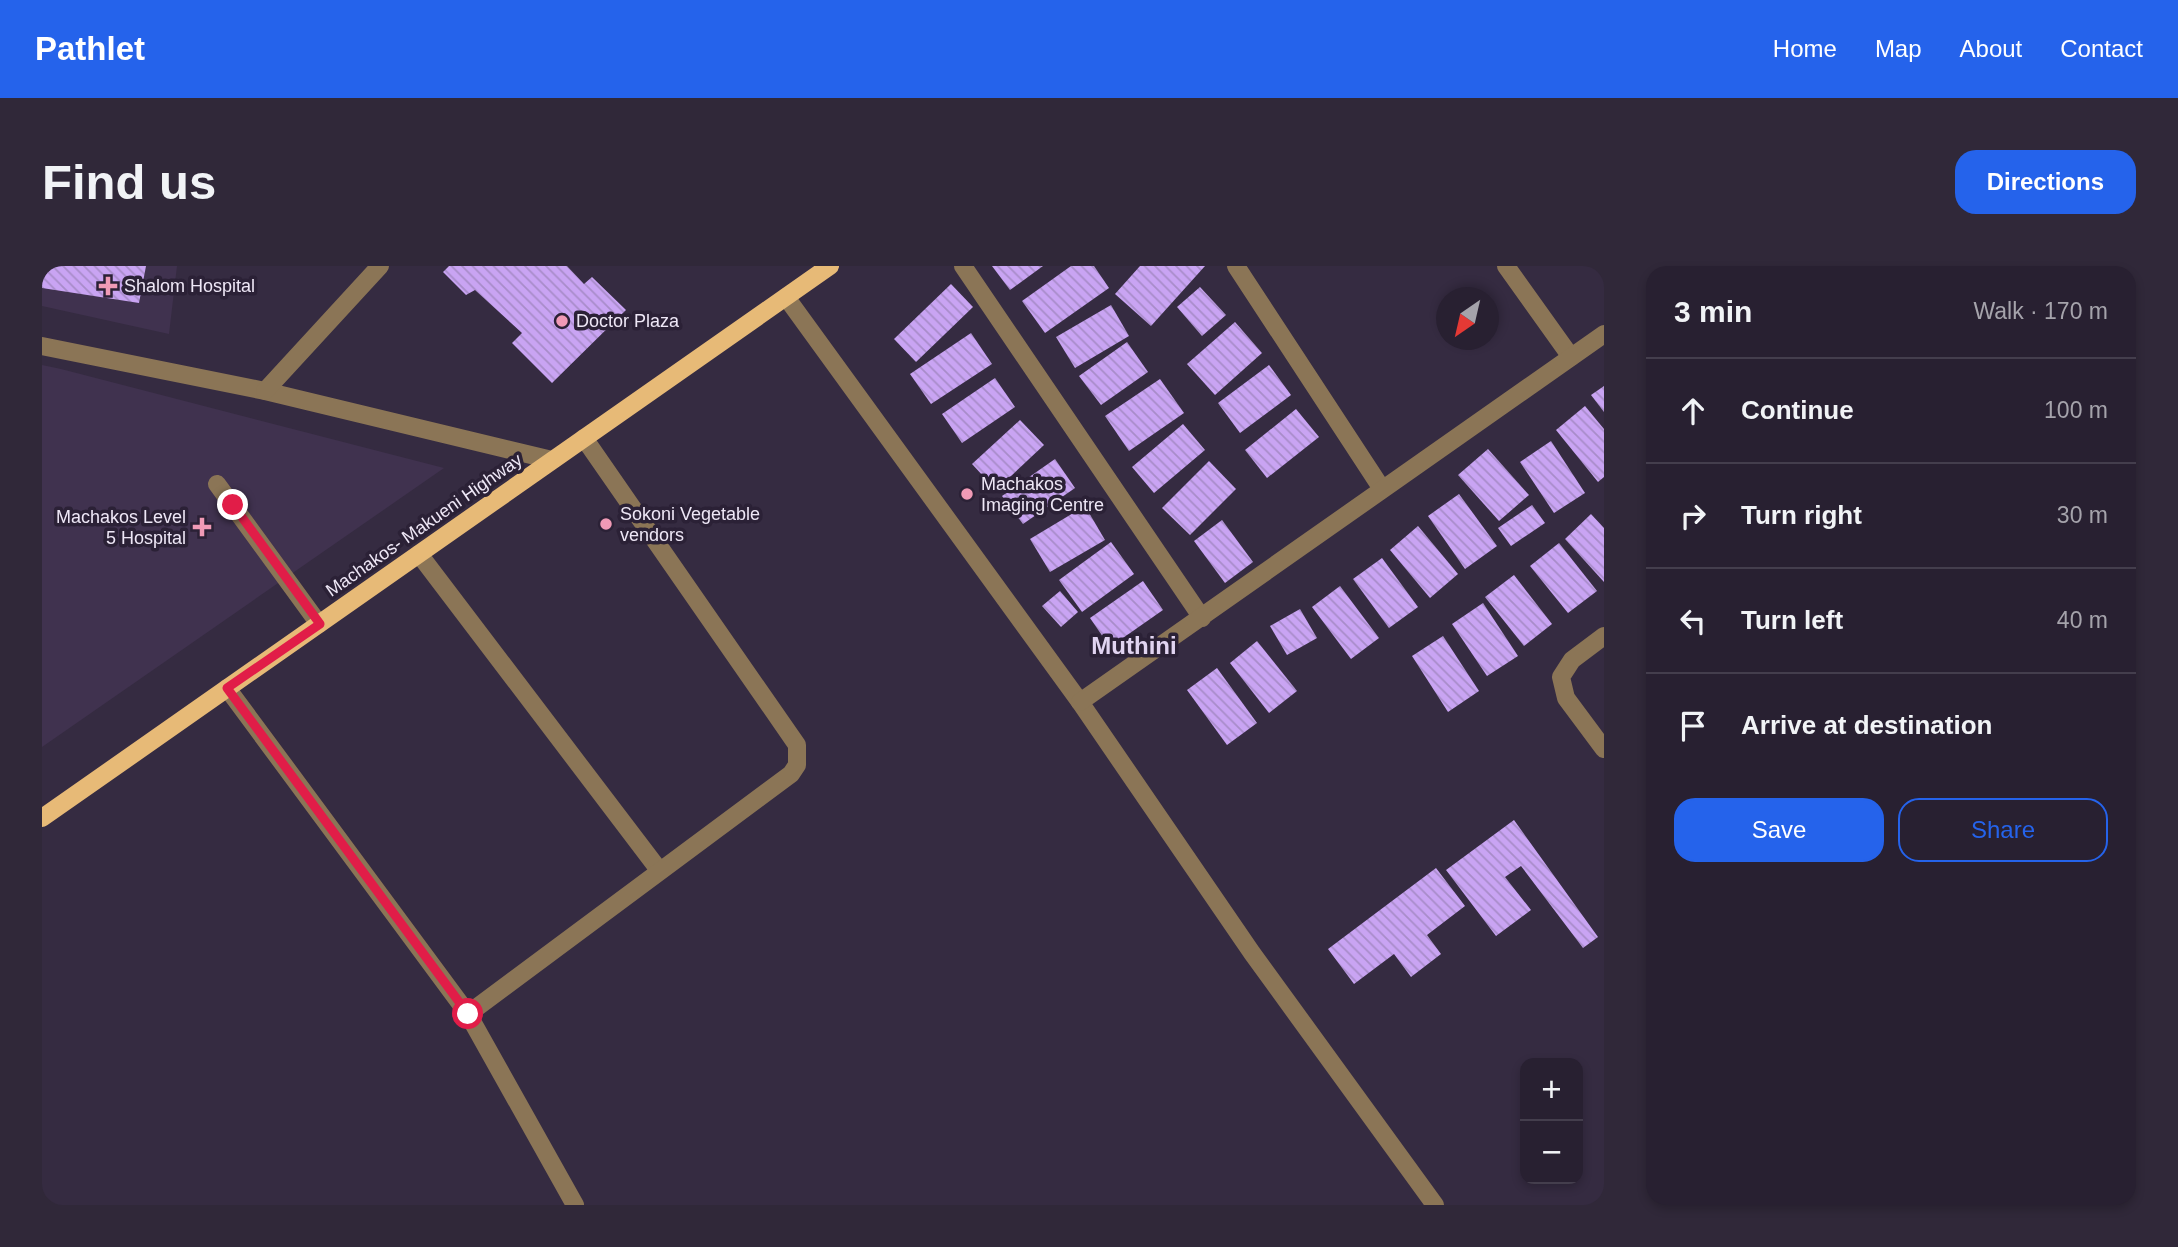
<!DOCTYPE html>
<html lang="en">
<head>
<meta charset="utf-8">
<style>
  body { margin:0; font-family:Arial,sans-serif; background:#302839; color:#f1f3f6 }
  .controls { position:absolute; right:21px; bottom:21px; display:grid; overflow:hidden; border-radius:14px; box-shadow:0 4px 10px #0003 }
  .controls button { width:63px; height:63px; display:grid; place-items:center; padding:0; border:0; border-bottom:2px solid #443e4d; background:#282031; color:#f1f3f6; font:35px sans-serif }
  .compass { position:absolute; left:1394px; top:21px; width:63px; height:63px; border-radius:50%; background:#282031; box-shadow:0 4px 10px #0003; rotate:214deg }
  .stop { position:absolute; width:21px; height:21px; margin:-16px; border:5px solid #e11d48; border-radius:50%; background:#fff }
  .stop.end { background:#e11d48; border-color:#fff; box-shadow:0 2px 7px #0008 }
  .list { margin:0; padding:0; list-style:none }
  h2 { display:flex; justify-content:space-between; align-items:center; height:91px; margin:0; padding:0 28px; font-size:30px }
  h2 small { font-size:23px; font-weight:400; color:#a5a3ab }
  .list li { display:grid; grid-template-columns:46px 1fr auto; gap:21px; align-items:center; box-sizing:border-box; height:105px; padding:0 28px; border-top:2px solid #443e4d }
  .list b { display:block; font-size:26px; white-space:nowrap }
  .list em { font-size:23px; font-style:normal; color:#a5a3ab }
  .actions { display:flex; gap:14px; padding:21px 28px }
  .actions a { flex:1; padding:16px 0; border:2px solid #2563eb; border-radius:21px; text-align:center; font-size:24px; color:#2563eb }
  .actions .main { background:#2563eb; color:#fff }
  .icon { flex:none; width:38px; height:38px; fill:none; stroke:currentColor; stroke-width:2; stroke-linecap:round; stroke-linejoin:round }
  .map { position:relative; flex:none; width:1562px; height:939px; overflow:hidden; border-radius:21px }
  header { display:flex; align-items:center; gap:42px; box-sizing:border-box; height:98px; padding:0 35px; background:#2563eb; color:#fff }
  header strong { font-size:33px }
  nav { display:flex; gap:38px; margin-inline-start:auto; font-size:24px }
  .intro { display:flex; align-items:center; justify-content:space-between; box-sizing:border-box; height:168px; padding:0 42px }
  h1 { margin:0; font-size:49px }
  .button { padding:18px 32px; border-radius:21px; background:#2563eb; color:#fff; font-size:24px; font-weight:700 }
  main { display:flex; gap:42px; padding:0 42px }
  aside { flex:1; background:#282031; border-radius:21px; box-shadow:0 4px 10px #0003 }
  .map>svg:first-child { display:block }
  .built { fill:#40324f }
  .building { fill:url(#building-back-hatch) }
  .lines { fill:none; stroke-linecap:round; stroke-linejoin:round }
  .minor { stroke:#8b7556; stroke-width:18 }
  .major { stroke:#e7ba77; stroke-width:18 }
  .route { stroke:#e11d48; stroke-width:9 }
  .poi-dot { fill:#f09ab6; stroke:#2b2136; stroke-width:2.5 }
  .labels { text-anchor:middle; stroke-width:7; stroke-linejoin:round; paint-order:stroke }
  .poi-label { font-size:18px; fill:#eee7f6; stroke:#2b2136; text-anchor:start }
  .street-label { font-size:18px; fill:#eee7f6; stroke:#2b2136 }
  .district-label { font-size:24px; font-weight:bold; fill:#e1d4f1; stroke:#2b2136 }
</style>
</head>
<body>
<header>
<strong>Pathlet</strong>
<nav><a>Home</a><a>Map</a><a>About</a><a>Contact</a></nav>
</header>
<div class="intro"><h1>Find us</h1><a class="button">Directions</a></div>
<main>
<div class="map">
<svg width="1562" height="939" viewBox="0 0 1562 939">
  <defs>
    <pattern id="building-back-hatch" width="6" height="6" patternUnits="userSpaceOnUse" patternTransform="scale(1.75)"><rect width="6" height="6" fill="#c9a4f3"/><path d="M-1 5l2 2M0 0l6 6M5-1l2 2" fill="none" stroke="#a88cc9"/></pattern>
  </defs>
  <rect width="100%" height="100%" fill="#352b41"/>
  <g class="built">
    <path d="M0,0H135L127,68L0,40Z"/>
    <path d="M0,99L19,103L402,202L0,481Z"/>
  </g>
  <g class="building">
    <path d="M0,0H104L97,37L0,22Z"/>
    <path d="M407,0H525L542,18L550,11L584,44L510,117L470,77L480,67L433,24L424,29L401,6Z"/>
    <path d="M950,0H1001L968,24Z"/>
    <path d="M1029,0H1052L1067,22L1003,67L980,35Z"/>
    <path d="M1098,0H1163L1109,60L1073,28Z"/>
    <path d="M909,18L931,41L874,96L852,73Z"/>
    <path d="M1158,21L1184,49L1160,70L1135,41Z"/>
    <path d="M1069,39L1087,70L1033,102L1014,71Z"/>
    <path d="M1193,56L1220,87L1173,129L1145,98Z"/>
    <path d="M929,67L950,98L889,138L868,108Z"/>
    <path d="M1085,76L1106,106L1059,139L1037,110Z"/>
    <path d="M1227,99L1249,129L1198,167L1176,137Z"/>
    <path d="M953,112L973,141L920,177L900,148Z"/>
    <path d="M1118,113L1142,147L1087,185L1063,150Z"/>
    <path d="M1562,120V146L1549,129Z"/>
    <path d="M1543,140L1562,163V211L1556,216L1514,164Z"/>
    <path d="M1254,143L1277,171L1225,212L1203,184Z"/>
    <path d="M978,154L1002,179L954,224L930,198Z"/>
    <path d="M1141,158L1163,184L1112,227L1090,201Z"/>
    <path d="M1509,175L1543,227L1512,247L1478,196Z"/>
    <path d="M1446,183L1487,229L1457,255L1416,209Z"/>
    <path d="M1013,193L1033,222L981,258L960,230Z"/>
    <path d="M1167,195L1194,223L1148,269L1120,242Z"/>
    <path d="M1417,228L1455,280L1423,303L1386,250Z"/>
    <path d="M1490,239L1503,257L1469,280L1456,262Z"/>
    <path d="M1043,240L1063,274L1008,306L988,273Z"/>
    <path d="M1549,248L1562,262V316L1523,273Z"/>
    <path d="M1180,254L1211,296L1183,317L1152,275Z"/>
    <path d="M1376,260L1416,308L1388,332L1348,284Z"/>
    <path d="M1069,276L1092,308L1040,346L1017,314Z"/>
    <path d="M1517,277L1555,325L1526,347L1488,300Z"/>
    <path d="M1340,292L1376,341L1347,362L1311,313Z"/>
    <path d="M1472,309L1510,358L1482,380L1443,331Z"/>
    <path d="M1101,315L1121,344L1068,381L1048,352Z"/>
    <path d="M1298,320L1337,372L1309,393L1270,341Z"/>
    <path d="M1018,325L1036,346L1019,361L1000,340Z"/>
    <path d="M1441,337L1476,390L1445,410L1410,358Z"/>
    <path d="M1258,343L1275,372L1245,389L1228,360Z"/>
    <path d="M1401,370L1437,425L1406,446L1370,390Z"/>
    <path d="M1215,375L1255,425L1227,447L1188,397Z"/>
    <path d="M1175,402L1215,457L1185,479L1145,424Z"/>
    <path d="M1472,554L1556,671L1541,682L1479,600L1463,611L1489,644L1454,670L1404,604Z"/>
    <path d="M1394,602L1423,640L1385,669L1399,688L1369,711L1352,688L1312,718L1286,683Z"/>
  </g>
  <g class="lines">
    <g class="minor">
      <path d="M921,0L1160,352"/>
      <path d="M1194,0L1340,223"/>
      <path d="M1464,0L1529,91"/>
      <path d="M744,31L1038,436L1210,687L1393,939"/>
      <path d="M0,80L223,125L510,194"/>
      <path d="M223,125L338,0"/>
      <path d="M175,218L277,358"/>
      <path d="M377,288L617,604"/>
      <path d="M1562,370L1530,394L1519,411L1524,432L1562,483"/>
      <path d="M185,422L426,748L533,939"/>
      <path d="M1038,436L1562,68"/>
      <path d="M426,748L749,508L755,499V479L542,172"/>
    </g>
    <path class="major" d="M0,552L788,0"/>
  </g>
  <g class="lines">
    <path class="route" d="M191,239L278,358L185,422L426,748"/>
  </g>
  <g class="poi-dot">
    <path d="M62.5 9.5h7v7h7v7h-7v7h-7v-7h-7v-7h7z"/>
    <circle cx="520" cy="55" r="7"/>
    <circle cx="925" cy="228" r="7"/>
    <circle cx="564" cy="258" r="7"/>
    <path d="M156.5 250.5h7v7h7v7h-7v7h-7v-7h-7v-7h7z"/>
  </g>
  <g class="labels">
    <g class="poi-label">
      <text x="82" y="26">Shalom Hospital</text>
      <text x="534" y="61">Doctor Plaza</text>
      <text x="939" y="224">Machakos<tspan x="939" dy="21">Imaging Centre</tspan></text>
      <text x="578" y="254">Sokoni Vegetable<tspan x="578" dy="21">vendors</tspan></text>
      <text x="144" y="257" text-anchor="end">Machakos Level<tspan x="144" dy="21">5 Hospital</tspan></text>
    </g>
    <g class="street-label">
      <text transform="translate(382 259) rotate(-35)" y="6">Machakos- Makueni Highway</text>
    </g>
    <g class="district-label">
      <text x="1092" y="388">Muthini</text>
    </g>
  </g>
</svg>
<div class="controls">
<button>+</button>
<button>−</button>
</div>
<svg class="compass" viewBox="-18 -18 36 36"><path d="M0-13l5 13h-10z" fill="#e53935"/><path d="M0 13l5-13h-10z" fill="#a5a3ab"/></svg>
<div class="stop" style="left:426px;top:748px"></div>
<div class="stop end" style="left:191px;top:239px"></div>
</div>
<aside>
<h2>3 min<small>Walk · 170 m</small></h2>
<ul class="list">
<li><svg class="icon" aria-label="ahead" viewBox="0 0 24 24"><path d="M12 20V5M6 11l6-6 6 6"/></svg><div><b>Continue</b></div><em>100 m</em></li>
<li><svg class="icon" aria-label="right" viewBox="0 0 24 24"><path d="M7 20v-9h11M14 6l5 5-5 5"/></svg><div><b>Turn right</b></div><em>30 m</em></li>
<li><svg class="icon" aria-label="left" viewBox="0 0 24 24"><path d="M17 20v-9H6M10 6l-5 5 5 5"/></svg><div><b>Turn left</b></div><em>40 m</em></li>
<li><svg class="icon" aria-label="arrive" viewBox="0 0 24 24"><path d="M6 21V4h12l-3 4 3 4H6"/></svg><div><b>Arrive at destination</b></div></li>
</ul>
<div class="actions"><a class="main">Save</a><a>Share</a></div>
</aside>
</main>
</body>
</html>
